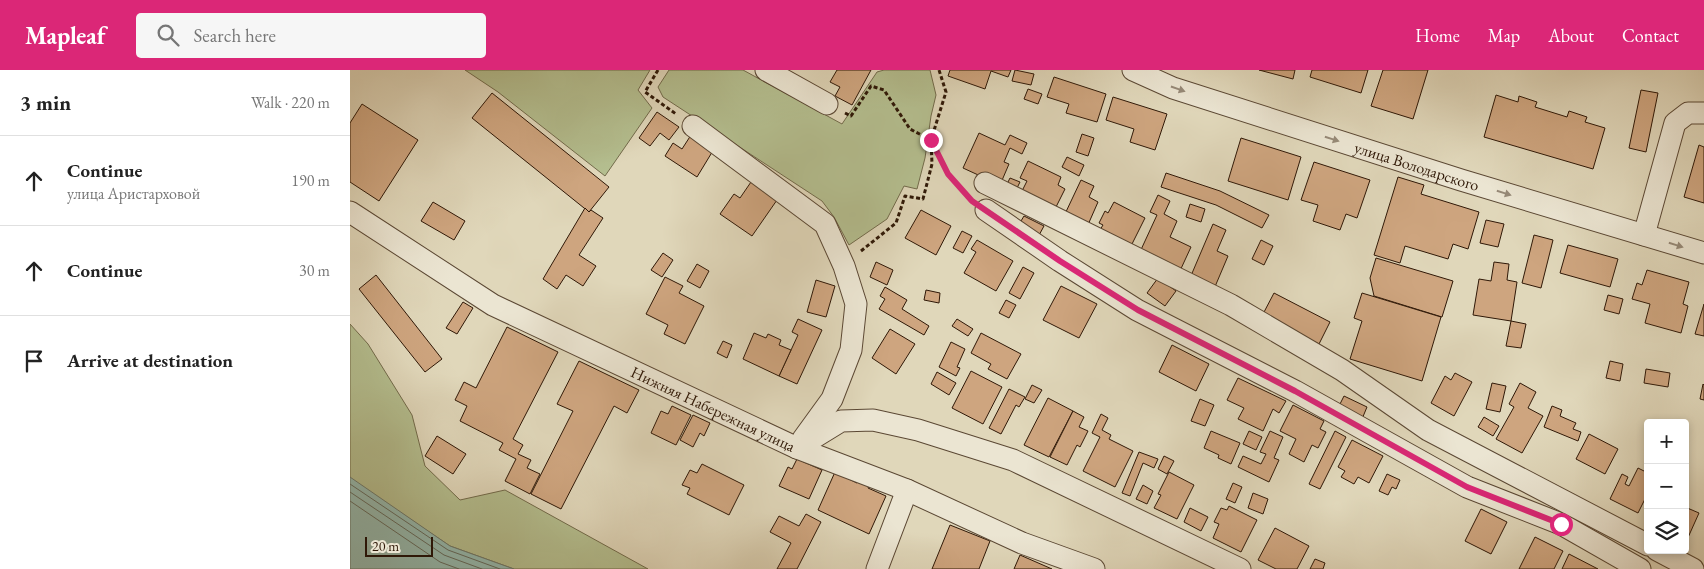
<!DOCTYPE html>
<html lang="en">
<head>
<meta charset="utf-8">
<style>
  body { margin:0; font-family:"EB Garamond",serif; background:#f6f6f6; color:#222 }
  .controls { position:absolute; right:15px; bottom:15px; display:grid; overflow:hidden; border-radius:5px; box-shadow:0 2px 8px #0003 }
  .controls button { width:45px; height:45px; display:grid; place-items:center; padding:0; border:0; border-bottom:1px solid #e0e0e0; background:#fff; color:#222; font:25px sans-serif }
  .scale { position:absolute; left:15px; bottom:12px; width:68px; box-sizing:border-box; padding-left:5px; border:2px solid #2f1807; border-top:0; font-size:14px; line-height:18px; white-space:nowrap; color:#2f1807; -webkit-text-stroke:4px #ebe5d2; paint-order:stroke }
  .stop { position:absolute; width:15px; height:15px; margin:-11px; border:4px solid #db2777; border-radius:50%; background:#fff }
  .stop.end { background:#db2777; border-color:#fff; box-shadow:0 1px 5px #0008 }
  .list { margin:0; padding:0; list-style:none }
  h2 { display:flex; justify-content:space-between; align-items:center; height:65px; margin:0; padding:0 20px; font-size:21px }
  h2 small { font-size:16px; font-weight:400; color:#767676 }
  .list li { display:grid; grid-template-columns:32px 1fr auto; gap:15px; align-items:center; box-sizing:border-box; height:90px; padding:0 20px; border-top:1px solid #e0e0e0 }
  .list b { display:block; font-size:19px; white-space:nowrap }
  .list p { margin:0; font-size:16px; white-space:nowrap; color:#767676 }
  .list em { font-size:16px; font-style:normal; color:#767676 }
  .icon { flex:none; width:28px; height:28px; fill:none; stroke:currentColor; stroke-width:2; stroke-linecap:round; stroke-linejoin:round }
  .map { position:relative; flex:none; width:1354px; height:499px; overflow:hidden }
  header { display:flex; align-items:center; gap:30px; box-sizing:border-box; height:70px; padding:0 25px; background:#db2777; color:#fff }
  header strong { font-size:24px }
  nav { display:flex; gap:28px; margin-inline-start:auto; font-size:18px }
  .search { width:350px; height:45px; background:#f6f6f6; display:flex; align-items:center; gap:12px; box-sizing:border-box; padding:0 18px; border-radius:5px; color:#767676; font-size:19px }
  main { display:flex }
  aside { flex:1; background:#fff }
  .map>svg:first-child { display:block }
  .green { fill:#b4be8f; stroke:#726b4b }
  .water { fill:#94bab0; stroke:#6c796c }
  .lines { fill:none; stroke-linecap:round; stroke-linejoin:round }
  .shore { stroke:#62695c; stroke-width:1 }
  .building { fill:#cea57f; stroke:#2f1807 }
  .minor-casing { stroke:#5b4834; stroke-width:23 }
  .path { stroke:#2f1807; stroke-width:3; stroke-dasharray:4 2.5; stroke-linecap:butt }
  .minor { stroke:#ebe5d2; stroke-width:21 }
  .oneway { fill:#968977 }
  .route { stroke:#db2777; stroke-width:6 }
  .labels { text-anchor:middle; stroke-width:5; stroke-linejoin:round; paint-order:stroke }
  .street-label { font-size:16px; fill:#2f1807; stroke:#ebe5d2 }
</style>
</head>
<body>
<header>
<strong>Mapleaf</strong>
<div class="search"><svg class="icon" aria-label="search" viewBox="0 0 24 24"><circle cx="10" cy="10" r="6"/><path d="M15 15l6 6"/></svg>Search here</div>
<nav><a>Home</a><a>Map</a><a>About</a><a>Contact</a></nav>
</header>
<main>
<aside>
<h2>3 min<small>Walk · 220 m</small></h2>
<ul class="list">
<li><svg class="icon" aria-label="ahead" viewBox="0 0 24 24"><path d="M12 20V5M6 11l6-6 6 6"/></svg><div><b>Continue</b><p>улица Аристарховой</p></div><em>190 m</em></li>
<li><svg class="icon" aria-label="ahead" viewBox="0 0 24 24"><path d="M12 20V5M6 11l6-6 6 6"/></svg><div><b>Continue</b></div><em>30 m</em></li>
<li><svg class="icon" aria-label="arrive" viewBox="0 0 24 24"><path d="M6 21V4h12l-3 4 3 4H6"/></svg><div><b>Arrive at destination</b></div></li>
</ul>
</aside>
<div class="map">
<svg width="1354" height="499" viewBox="0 0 1354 499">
  <rect width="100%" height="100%" fill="#e0d7ba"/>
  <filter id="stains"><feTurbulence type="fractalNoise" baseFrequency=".004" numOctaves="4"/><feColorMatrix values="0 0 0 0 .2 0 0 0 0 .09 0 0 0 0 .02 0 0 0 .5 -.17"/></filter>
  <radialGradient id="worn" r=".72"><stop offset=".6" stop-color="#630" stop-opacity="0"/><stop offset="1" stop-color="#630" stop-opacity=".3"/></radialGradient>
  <g class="green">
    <path d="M115,0H300L288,20L302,38L255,106L148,22Z"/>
    <path d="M319,0H393L492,54L527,2L534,0H580L586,25L581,46L575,88L567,119L554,116L537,149L499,175L484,147L472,131L313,27L308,17Z"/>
    <path d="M0,254L18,274L62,345L75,396L110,430L155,420L298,499H164L100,476L5,412L0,407Z"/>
  </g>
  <path class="water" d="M0,407L100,476L164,499H0Z"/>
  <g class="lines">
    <g class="shore">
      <path d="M0,414L98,480L150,499"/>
      <path d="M0,422L94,485L132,499"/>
      <path d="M0,431L90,492L109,499"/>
    </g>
  </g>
  <g class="building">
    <path d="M487,0H521L502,35L485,26L490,17L480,12Z"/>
    <path d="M600,0H661L658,7L641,1L635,19L598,6Z"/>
    <path d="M665,0L684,4L681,15L662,11Z"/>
    <path d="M909,0H945L943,9Z"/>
    <path d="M962,0H1018L1011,23L960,7Z"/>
    <path d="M1033,0H1078L1063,49L1021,36Z"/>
    <path d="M704,7L756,24L747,52L716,43L719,34L697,27Z"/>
    <path d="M678,19L692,24L688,34L674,29Z"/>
    <path d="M1291,20L1308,23L1296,82L1279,78Z"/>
    <path d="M142,23L259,117L239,142L122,48Z"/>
    <path d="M1146,25L1168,32L1169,26L1187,32L1185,37L1217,47L1219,41L1237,47L1235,52L1255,58L1243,99L1134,67Z"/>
    <path d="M763,27L817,44L805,80L780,72L784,59L756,50Z"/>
    <path d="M12,34L68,70L29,131L0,112V53Z"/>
    <path d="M307,42L329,57L319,70L310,63L300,76L289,68Z"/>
    <path d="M629,63L655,75L660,65L677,73L672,84L660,78L654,92L659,94L650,115L613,98Z"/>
    <path d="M732,64L744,68L738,86L726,82Z"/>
    <path d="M341,65L364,79L347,107L315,86L323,73L332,79Z"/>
    <path d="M891,68L951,87L938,130L878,111Z"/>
    <path d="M1349,75L1354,77V133L1334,127Z"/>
    <path d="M717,87L734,95L729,106L712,97Z"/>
    <path d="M678,91L711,107L708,115L715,119L704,141L670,125L677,111L670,108Z"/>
    <path d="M964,92L1020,110L1007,148L996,144L990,160L963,151L968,135L951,130Z"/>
    <path d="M816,103L870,121L919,145L912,158L866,135L811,117Z"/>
    <path d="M1048,107L1074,115L1071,124L1129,142L1118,179L1103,174L1098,189L1055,176L1050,193L1024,185Z"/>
    <path d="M660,108L670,112L665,122L655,118Z"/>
    <path d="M731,110L744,116L739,127L748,132L737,157L714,146Z"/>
    <path d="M401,112L427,130L402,166L370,144L384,124L390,128Z"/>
    <path d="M808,125L820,131L814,144L827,151L820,167L841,177L829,203L789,184L807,145L800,142Z"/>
    <path d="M83,132L115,151L104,170L71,151Z"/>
    <path d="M764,132L795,148L780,178L748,163L753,155L749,153L755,141L758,143Z"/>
    <path d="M840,134L855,139L851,152L836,147Z"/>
    <path d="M235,138L239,142L241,140L253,148L229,185L246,196L233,216L216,205L207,219L193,209Z"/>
    <path d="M571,140L601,156L586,185L555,168Z"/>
    <path d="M674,146L694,156L688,167L668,156Z"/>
    <path d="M1136,150L1154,154L1148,177L1130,173Z"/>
    <path d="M863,154L876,160L867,181L878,186L864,219L840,208Z"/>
    <path d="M612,161L622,166L613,183L603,178Z"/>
    <path d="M1184,165L1203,170L1191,218L1172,213Z"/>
    <path d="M627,170L663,191L646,221L614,203L626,182L621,179Z"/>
    <path d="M911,170L923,176L914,195L902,189Z"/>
    <path d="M1218,175L1268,189L1260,217L1210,203Z"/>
    <path d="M313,183L323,190L312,207L301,200Z"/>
    <path d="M1026,188L1103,211L1092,247L1024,226L1020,208Z"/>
    <path d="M526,192L543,200L537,215L520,207Z"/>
    <path d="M1144,192L1159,194L1157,210L1167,212L1161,251L1123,245L1129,209L1141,211Z"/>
    <path d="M347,194L359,201L350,218L337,211Z"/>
    <path d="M673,197L684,203L670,229L659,223Z"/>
    <path d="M1297,200L1339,212L1333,234L1338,236L1331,263L1295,253L1300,234L1282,229L1287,213L1292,215Z"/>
    <path d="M26,205L92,289L75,302L9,219Z"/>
    <path d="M315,207L333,216L329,223L354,236L335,274L314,264L318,255L296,244Z"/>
    <path d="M808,208L826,221L815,236L797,223Z"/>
    <path d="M466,210L485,216L476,247L457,242Z"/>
    <path d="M711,216L747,234L729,268L693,250Z"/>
    <path d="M535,217L557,230L552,239L579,256L574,265L529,239L535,229L530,226Z"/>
    <path d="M576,220L590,223L589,233L574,230Z"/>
    <path d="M924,223L980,252L969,274L913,244Z"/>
    <path d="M1012,223L1091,247L1072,311L1000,289L1012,251L1004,248Z"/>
    <path d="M1258,225L1273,229L1269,244L1254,240Z"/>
    <path d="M656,230L666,235L659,248L649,243Z"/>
    <path d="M113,232L123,238L107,264L96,258Z"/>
    <path d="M1354,234V266L1345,264Z"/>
    <path d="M448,249L472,260L447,314L429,306L448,265L442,262Z"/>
    <path d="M607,249L623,259L618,266L602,256Z"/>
    <path d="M1161,251L1176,254L1171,278L1156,276Z"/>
    <path d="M157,257L208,282L163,369L173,375L168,384L181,390L177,398L190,404L180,424L155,411L166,389L149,380L153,373L110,351L117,336L105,330L114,312L126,318Z"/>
    <path d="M540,259L565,274L546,304L522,288Z"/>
    <path d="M404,263L416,268L418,264L431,270L429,275L441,280L429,306L393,289Z"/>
    <path d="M631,263L671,284L657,309L638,299L641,294L621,283Z"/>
    <path d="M373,271L382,275L377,288L367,283Z"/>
    <path d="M601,272L615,279L607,297L610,298L606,306L589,297Z"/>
    <path d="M822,275L859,294L846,321L809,302Z"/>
    <path d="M229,291L289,320L277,343L264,336L211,439L181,424L223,341L207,334Z"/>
    <path d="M1260,291L1273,294L1270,311L1256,308Z"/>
    <path d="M1296,299L1320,303L1318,317L1294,313Z"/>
    <path d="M621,301L652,317L633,354L602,338Z"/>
    <path d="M587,302L606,313L599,325L581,314Z"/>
    <path d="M1105,303L1122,312L1104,346L1081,333L1095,306L1101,310Z"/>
    <path d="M888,308L936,331L929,343L923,339L913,361L888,349L894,338L877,330Z"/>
    <path d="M1142,313L1156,316L1150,342L1136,339Z"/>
    <path d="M1170,313L1186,322L1178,338L1193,346L1172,383L1146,369L1164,337L1159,334Z"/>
    <path d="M1353,314L1354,315V330L1350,329Z"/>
    <path d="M682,315L692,320L684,333L675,329Z"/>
    <path d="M659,319L675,327L669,337L666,335L651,364L639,358Z"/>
    <path d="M994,326L1017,337L1012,349L988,338Z"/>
    <path d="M698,328L723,341L699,387L674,375Z"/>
    <path d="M850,329L864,335L855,356L841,351Z"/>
    <path d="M943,335L974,351L970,359L976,362L968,378L962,375L954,392L939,384L946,369L930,361Z"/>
    <path d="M322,336L341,345L326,375L301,363L311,341L318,344Z"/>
    <path d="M1202,336L1212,340L1210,346L1226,353L1223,359L1231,362L1228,371L1194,357Z"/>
    <path d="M723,341L734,347L729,357L738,361L730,377L727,375L717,395L700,387Z"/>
    <path d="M751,344L758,348L752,360L761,365L759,369L783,381L765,417L733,401L750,367L742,363Z"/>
    <path d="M343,345L360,353L354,366L350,363L343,377L330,370Z"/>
    <path d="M1134,347L1149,356L1143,366L1128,357Z"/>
    <path d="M861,361L890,373L881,394L868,388L869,385L854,378Z"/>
    <path d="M899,361L912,367L906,380L893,374Z"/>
    <path d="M920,361L933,367L924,388L929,390L919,412L888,397L893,386L911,394L916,384L910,382Z"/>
    <path d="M985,361L996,367L970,419L959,414Z"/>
    <path d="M1239,364L1268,379L1255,404L1226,389Z"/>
    <path d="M87,366L116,384L103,404L75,386Z"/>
    <path d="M1002,370L1033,386L1019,413L1008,407L1004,414L991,407L995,401L988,397Z"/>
    <path d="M789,382L808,389L804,398L793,393L780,426L772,423Z"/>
    <path d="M814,386L824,391L817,404L808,399Z"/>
    <path d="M447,389L472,400L459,429L429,416L438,397L442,399Z"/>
    <path d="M352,394L394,415L379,445L337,424L340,418L332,415L340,400L347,403Z"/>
    <path d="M1288,398L1298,403V423L1288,443L1260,429L1272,404L1278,407L1275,414L1279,416Z"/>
    <path d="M485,402L507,413L510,407L521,411L518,418L536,426L519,464L468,440Z"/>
    <path d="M819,402L844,415L827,449L804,438L811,425L808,424Z"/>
    <path d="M1037,404L1050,410L1046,419L1042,417L1038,425L1029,421Z"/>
    <path d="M883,413L892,417L885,433L876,429Z"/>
    <path d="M793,415L803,421L797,434L786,429Z"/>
    <path d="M903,423L918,429L913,444L898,438Z"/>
    <path d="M879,436L907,450L891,482L863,468L869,454L864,452L871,438L877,440Z"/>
    <path d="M1335,437L1349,443L1336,472H1335Z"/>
    <path d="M840,438L858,447L851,461L834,452Z"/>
    <path d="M1131,439L1157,452L1141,484L1115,471Z"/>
    <path d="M456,444L471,452L447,499H427L441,473L420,462L429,446L449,456Z"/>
    <path d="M600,455L640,471L629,499H582Z"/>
    <path d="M925,458L959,476L947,499H926L908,490Z"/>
    <path d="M1185,467L1213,481L1204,499H1169Z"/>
    <path d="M1219,484L1248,499H1212Z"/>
    <path d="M670,485L702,499H664Z"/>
    <path d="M965,489L975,493L973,499H960Z"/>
  </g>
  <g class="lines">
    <defs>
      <g id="minor">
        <path d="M416,0L477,34"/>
        <path id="s1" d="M783,0L823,18L1111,110L1354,183"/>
        <path d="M343,56L475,154L494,196L506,234L501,280L482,329L453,369"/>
        <path d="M635,113L881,235L992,300L1078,360L1298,475"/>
        <path d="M636,140L710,191L787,240L945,321L1117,417L1211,454L1290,499"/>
        <path id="s2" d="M0,142L143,235L447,378L557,420L672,473L744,499"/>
        <path d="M1294,165L1325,53L1338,43H1354"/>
        <path d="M447,378L491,351L523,350L568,360L663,390L890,499"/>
        <path d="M1307,480L1343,499"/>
        <path d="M527,499L557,420"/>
      </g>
    </defs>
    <use href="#minor" class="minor-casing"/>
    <g class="path">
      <path d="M308,0L295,22L326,44"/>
      <path d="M495,43L501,46L521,16L534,20L560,59L581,70L598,104L615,124"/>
      <path d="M511,181L546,153L555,126L573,129L582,94L581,70L596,22L589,0"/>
    </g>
    <use href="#minor" class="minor"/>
  </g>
  <defs><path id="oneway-solid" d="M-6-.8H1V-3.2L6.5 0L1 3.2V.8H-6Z" transform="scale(1.25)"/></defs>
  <g class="oneway">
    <use href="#oneway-solid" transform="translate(828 19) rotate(19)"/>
    <use href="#oneway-solid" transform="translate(982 69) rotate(18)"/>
    <use href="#oneway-solid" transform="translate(1154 123) rotate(17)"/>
    <use href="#oneway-solid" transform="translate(1326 175) rotate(17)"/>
  </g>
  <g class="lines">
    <path class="route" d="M581,70L598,104L622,131L710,191L788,240L945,321L1117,417L1211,454"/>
  </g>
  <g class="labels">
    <g class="street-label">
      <text dy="6" stroke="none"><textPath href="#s1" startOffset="300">улица Володарского</textPath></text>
      <text dy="6" stroke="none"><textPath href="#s2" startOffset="414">Нижняя Набережная улица</textPath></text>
    </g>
  </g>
  <rect width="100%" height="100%" filter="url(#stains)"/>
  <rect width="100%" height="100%" fill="url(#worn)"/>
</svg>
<div class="controls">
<button>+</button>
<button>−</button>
<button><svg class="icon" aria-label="layers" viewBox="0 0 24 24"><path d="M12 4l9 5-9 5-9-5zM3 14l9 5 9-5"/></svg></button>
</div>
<div class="scale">20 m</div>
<div class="stop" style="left:1211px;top:454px"></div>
<div class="stop end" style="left:581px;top:70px"></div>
</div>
</main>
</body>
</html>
